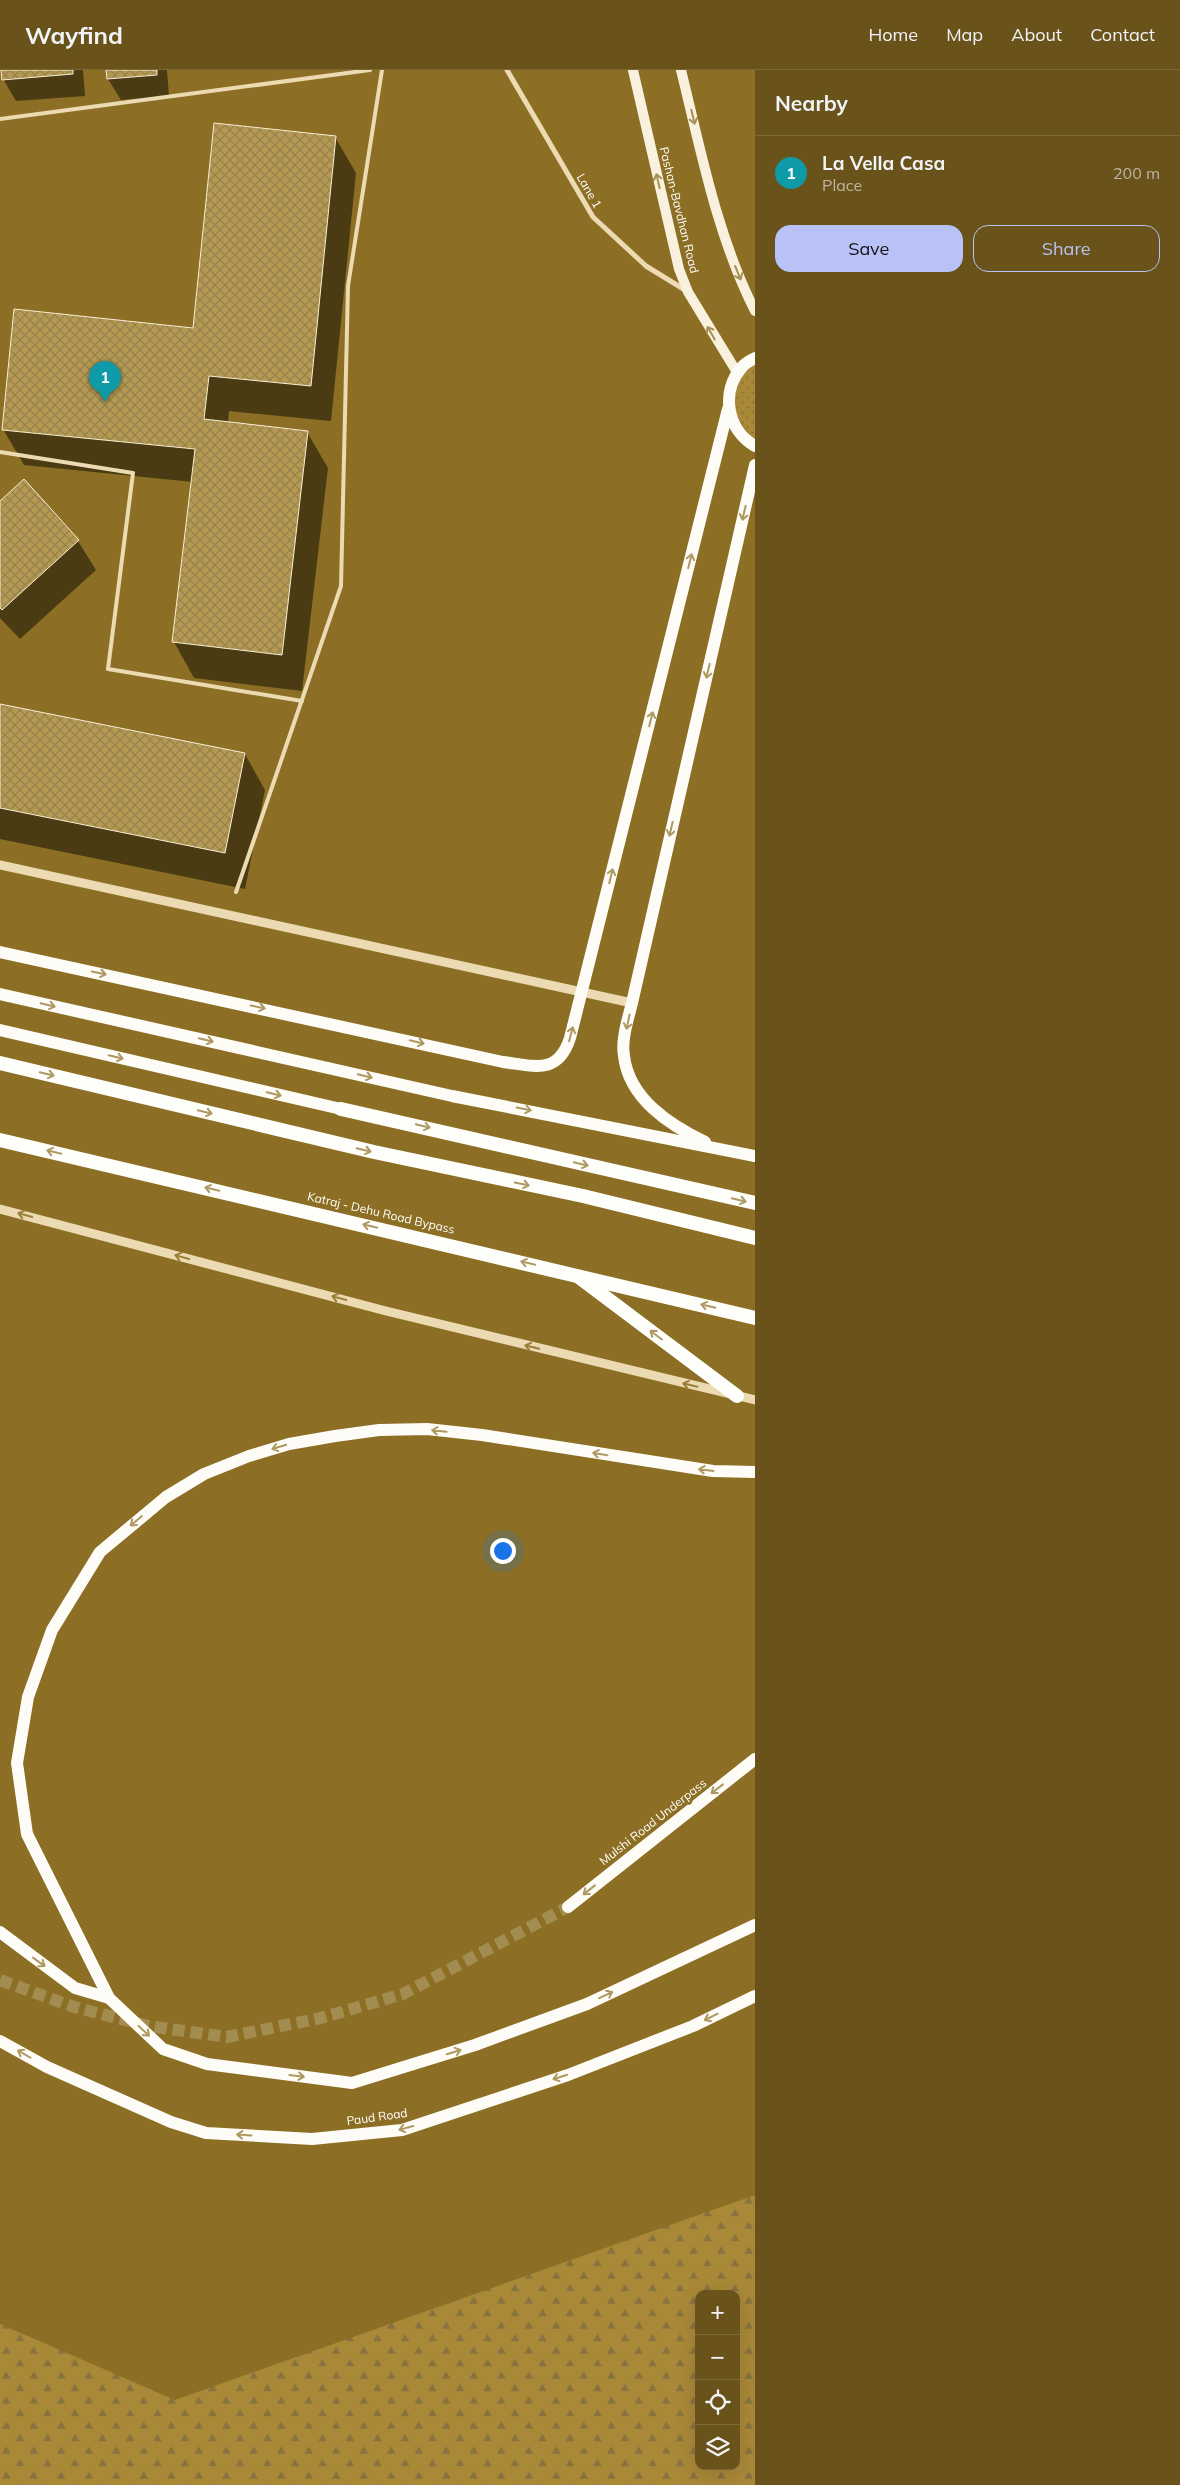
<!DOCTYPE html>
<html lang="en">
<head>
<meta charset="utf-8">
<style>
  body { margin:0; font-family:Mulish,sans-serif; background:#715d28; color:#f1f3f6 }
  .controls { position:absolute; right:15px; bottom:15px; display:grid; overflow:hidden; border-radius:10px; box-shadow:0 5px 20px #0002 }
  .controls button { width:45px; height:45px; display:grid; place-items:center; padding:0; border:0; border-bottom:1px solid #7c693a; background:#69531b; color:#f1f3f6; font:25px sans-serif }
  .you { position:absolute; left:502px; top:1480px; width:18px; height:18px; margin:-12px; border:4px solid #fff; border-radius:50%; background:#1a73e8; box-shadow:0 0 0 8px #1a73e833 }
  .badge { display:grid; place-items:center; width:32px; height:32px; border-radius:50%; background:#b9c2f6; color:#fff; font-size:16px; font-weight:700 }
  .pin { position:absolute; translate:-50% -41px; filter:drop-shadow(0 1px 2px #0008) }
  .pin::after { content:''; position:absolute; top:26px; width:18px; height:15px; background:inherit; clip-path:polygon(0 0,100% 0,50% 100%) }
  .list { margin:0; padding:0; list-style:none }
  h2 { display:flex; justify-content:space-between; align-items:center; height:65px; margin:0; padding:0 20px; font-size:21px }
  h2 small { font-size:16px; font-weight:400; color:#bdb6a3 }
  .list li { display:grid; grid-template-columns:32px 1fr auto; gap:15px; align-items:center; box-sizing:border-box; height:75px; padding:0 20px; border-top:1px solid #7c693a }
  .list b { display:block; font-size:19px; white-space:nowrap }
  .list p { margin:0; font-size:16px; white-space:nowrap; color:#bdb6a3 }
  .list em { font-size:16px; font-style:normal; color:#bdb6a3 }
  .actions { display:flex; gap:10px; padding:15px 20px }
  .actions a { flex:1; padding:11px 0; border:1px solid #b9c2f6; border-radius:15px; text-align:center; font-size:18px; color:#b9c2f6 }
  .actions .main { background:#b9c2f6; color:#111 }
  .icon { flex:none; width:28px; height:28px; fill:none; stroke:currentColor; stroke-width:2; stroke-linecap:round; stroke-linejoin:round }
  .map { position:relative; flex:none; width:755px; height:2415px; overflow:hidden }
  header { display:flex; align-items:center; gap:30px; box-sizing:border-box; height:70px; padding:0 25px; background:#69531b; border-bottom:1px solid #7c693a }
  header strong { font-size:24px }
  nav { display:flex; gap:28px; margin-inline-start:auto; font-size:18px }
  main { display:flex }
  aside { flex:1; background:#69531b }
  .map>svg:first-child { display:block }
  .grass { fill:url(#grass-dots) }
  .forest { fill:url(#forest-firs); fill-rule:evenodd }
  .shadow { fill:#0007 }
  .building { fill:url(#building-cross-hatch); stroke:#f8eed6 }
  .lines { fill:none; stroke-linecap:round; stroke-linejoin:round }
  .primary-tunnel { stroke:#a38c50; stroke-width:12; stroke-dasharray:12 6; stroke-linecap:butt }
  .service { stroke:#ebdab2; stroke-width:4 }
  .minor { stroke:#ebdab2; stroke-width:5 }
  .tertiary { stroke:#ebdab2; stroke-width:9 }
  .secondary { stroke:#f9f1dd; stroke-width:10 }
  .primary { stroke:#fefcf6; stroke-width:12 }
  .trunk { stroke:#fefefa; stroke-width:14 }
  .oneway { stroke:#a79052 }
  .oneway2 { stroke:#ae9963 }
  .oneway3 { stroke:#ae9a64 }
  .oneway4 { stroke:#9a7f39 }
  .labels { text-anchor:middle; stroke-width:5; stroke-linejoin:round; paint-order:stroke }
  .street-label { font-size:12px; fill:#fff; stroke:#8c6f24 }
</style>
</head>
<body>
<header>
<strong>Wayfind</strong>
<nav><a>Home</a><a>Map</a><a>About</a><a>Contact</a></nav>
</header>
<main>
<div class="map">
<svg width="755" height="2415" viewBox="0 0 755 2415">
  <defs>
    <pattern id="grass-dots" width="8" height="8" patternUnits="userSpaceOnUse" patternTransform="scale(1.25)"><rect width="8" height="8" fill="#a98838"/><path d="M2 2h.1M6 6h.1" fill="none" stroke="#88733f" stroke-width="1.8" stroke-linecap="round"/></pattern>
    <pattern id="forest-firs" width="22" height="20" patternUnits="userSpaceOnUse" patternTransform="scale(1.25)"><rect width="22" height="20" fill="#a98838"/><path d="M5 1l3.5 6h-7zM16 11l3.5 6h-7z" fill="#88733f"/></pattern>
    <pattern id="building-cross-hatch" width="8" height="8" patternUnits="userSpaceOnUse" patternTransform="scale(1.25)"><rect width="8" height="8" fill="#b59950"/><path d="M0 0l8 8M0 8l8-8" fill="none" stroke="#96824f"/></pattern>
  </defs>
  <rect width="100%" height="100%" fill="#8c6f24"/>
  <path class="grass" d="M755,293V369C729,347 724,314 755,293Z"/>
  <path class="forest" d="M755,2125V2415H0V2254L175,2330ZM699,2224H736V2396H699Z"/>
  <g class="shadow">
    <path d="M2,0H83L85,26L16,31L3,9Z"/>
    <path d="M108,0H167L169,26L121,30L108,9Z"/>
    <path d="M335,67L356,103L331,351L229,341L228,353L307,362L328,398L302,621L194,608L174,572L193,412L24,395L3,359L195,259Z"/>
    <path d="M0,432L78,471L96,500L20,569L0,548Z"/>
    <path d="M0,635L245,684L265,720L245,819L0,769Z"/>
  </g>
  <g class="building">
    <path d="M1,0H73V4L2,10Z"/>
    <path d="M106,0H157V5L107,9Z"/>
    <path d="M214,53L336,66L311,316L209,306L204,349L308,361L282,585L172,572L195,379L2,360L14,239L193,258Z"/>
    <path d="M24,409L79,470L2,540L0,538V431Z"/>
    <path d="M0,634L245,683L225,783L0,738Z"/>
  </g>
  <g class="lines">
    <path class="primary-tunnel" d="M0,1910L74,1937L149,1956L227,1967L321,1948L403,1924L568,1837"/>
    <g class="service">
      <path d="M0,49L370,0"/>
      <path d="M0,382L133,403L108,599L302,631"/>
      <path d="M236,822L341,516L348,216L382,0"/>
    </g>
    <path class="minor" d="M507,0L593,147L646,196L685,220"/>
    <g class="tertiary">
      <path d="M0,795L632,933"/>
      <path d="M0,1139L386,1241L755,1330"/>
    </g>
    <g class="secondary">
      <path d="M633,0L679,199L688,222L738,304"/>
      <path d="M681,0C701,81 717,166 755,241"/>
    </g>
    <g class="primary">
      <path d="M755,288C751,290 745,293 742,297C720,322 727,360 755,376"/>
      <path d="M0,882L503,992C535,996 558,1005 570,968L728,339"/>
      <path d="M0,924L452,1026L755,1086"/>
      <path d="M0,960L341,1039"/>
      <path d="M705,1072C670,1055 629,1029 624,986C621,970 628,949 632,933L755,395"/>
      <path d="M755,1402L713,1401L482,1365L427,1359L379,1360L335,1366L289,1374L249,1386L204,1404L166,1427L100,1482L52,1560L28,1627L17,1693L27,1764L109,1928L163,1979L207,1994L352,2013L475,1975L587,1934L755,1855"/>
      <path d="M568,1837L755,1689"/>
      <path d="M0,1862L75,1918L109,1928"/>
      <path d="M0,1971L47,1997L171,2052L206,2063L312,2069L402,2060L568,2005L693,1956L755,1926"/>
    </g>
    <g class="trunk">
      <path d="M0,993L374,1082L583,1126L755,1168"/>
      <path d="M341,1039L755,1133"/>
      <path d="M0,1070L755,1248"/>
      <path d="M580,1208L737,1326"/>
    </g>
  </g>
  <defs><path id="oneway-shaft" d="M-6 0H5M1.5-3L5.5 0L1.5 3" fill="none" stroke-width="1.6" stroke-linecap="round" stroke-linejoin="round" transform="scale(1.25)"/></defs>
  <g class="oneway">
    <use href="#oneway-shaft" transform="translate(693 47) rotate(77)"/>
    <use href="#oneway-shaft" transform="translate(658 111) rotate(-103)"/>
    <use href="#oneway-shaft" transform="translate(738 203) rotate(68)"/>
    <use href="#oneway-shaft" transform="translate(711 263) rotate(-120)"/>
  </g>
  <g class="oneway2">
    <use href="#oneway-shaft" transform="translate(744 443) rotate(103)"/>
    <use href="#oneway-shaft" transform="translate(690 491) rotate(-76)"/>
    <use href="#oneway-shaft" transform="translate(708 601) rotate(103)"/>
    <use href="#oneway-shaft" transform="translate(651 649) rotate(-76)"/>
    <use href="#oneway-shaft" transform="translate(671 759) rotate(103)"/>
    <use href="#oneway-shaft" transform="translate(611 806) rotate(-76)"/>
    <use href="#oneway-shaft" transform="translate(99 903) rotate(12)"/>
    <use href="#oneway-shaft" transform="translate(48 935) rotate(13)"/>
    <use href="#oneway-shaft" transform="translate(258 937) rotate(12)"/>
    <use href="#oneway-shaft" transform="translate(628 952) rotate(102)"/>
    <use href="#oneway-shaft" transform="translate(571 964) rotate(-75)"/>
    <use href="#oneway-shaft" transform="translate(206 970) rotate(13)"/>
    <use href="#oneway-shaft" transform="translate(417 972) rotate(13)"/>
    <use href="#oneway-shaft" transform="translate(116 987) rotate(13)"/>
    <use href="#oneway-shaft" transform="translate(365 1006) rotate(13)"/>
    <use href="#oneway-shaft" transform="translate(274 1024) rotate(13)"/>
    <use href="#oneway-shaft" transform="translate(524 1039) rotate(11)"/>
    <use href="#oneway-shaft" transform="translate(439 1361) rotate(-174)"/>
    <use href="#oneway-shaft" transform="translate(279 1377) rotate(163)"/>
    <use href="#oneway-shaft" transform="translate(600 1384) rotate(-170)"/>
    <use href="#oneway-shaft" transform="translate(706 1400) rotate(-173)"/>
    <use href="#oneway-shaft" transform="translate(136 1451) rotate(140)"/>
    <use href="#oneway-shaft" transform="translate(717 1719) rotate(142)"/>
    <use href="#oneway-shaft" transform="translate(589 1820) rotate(142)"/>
    <use href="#oneway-shaft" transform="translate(39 1892) rotate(36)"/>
    <use href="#oneway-shaft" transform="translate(606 1925) rotate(-25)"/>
    <use href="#oneway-shaft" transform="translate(711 1947) rotate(154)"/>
    <use href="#oneway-shaft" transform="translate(144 1961) rotate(43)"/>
    <use href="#oneway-shaft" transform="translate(454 1982) rotate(-17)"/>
    <use href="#oneway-shaft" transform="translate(24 1984) rotate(-150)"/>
    <use href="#oneway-shaft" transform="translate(297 2006) rotate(7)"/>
    <use href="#oneway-shaft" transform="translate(560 2007) rotate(162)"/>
    <use href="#oneway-shaft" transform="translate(406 2058) rotate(165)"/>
    <use href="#oneway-shaft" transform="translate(244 2065) rotate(-176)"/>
  </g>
  <g class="oneway3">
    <use href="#oneway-shaft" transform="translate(47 1004) rotate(13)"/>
    <use href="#oneway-shaft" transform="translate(205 1042) rotate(13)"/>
    <use href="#oneway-shaft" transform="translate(423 1056) rotate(14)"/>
    <use href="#oneway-shaft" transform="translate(364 1080) rotate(13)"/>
    <use href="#oneway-shaft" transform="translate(54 1082) rotate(-167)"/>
    <use href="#oneway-shaft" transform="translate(581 1094) rotate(13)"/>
    <use href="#oneway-shaft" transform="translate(522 1114) rotate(12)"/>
    <use href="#oneway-shaft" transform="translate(212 1119) rotate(-167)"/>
    <use href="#oneway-shaft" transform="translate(739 1130) rotate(13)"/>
    <use href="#oneway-shaft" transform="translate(370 1156) rotate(-167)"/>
    <use href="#oneway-shaft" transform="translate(528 1193) rotate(-167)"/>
    <use href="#oneway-shaft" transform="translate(708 1236) rotate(-166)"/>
    <use href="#oneway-shaft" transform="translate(656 1265) rotate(-143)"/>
  </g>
  <g class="oneway4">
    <use href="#oneway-shaft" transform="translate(25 1145) rotate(-165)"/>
    <use href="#oneway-shaft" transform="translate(182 1187) rotate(-165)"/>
    <use href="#oneway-shaft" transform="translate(339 1228) rotate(-165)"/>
    <use href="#oneway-shaft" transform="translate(532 1277) rotate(-166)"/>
    <use href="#oneway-shaft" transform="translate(690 1315) rotate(-167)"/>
  </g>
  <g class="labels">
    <g class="street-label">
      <text transform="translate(589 121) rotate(60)" y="4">Lane 1</text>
      <text transform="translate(679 140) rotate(76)" y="4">Pashan-Bavdhan Road</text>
      <text transform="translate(381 1143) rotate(13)" y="4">Katraj - Dehu Road Bypass</text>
      <text transform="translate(653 1752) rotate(-38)" y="4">Mulshi Road Underpass</text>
      <text transform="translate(377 2047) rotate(-8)" y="4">Paud Road</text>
    </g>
  </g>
</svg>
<div class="controls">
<button>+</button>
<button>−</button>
<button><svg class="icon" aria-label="locate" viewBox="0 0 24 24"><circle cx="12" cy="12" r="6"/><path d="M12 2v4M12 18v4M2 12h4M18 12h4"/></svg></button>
<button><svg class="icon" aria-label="layers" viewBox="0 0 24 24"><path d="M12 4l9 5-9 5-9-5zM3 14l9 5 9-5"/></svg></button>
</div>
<div class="you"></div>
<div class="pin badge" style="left:105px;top:332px;background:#0f9aa8">1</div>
</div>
<aside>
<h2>Nearby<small></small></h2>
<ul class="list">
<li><span class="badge" style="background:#0f9aa8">1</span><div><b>La Vella Casa</b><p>Place</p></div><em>200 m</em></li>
</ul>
<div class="actions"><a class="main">Save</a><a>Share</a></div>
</aside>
</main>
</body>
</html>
